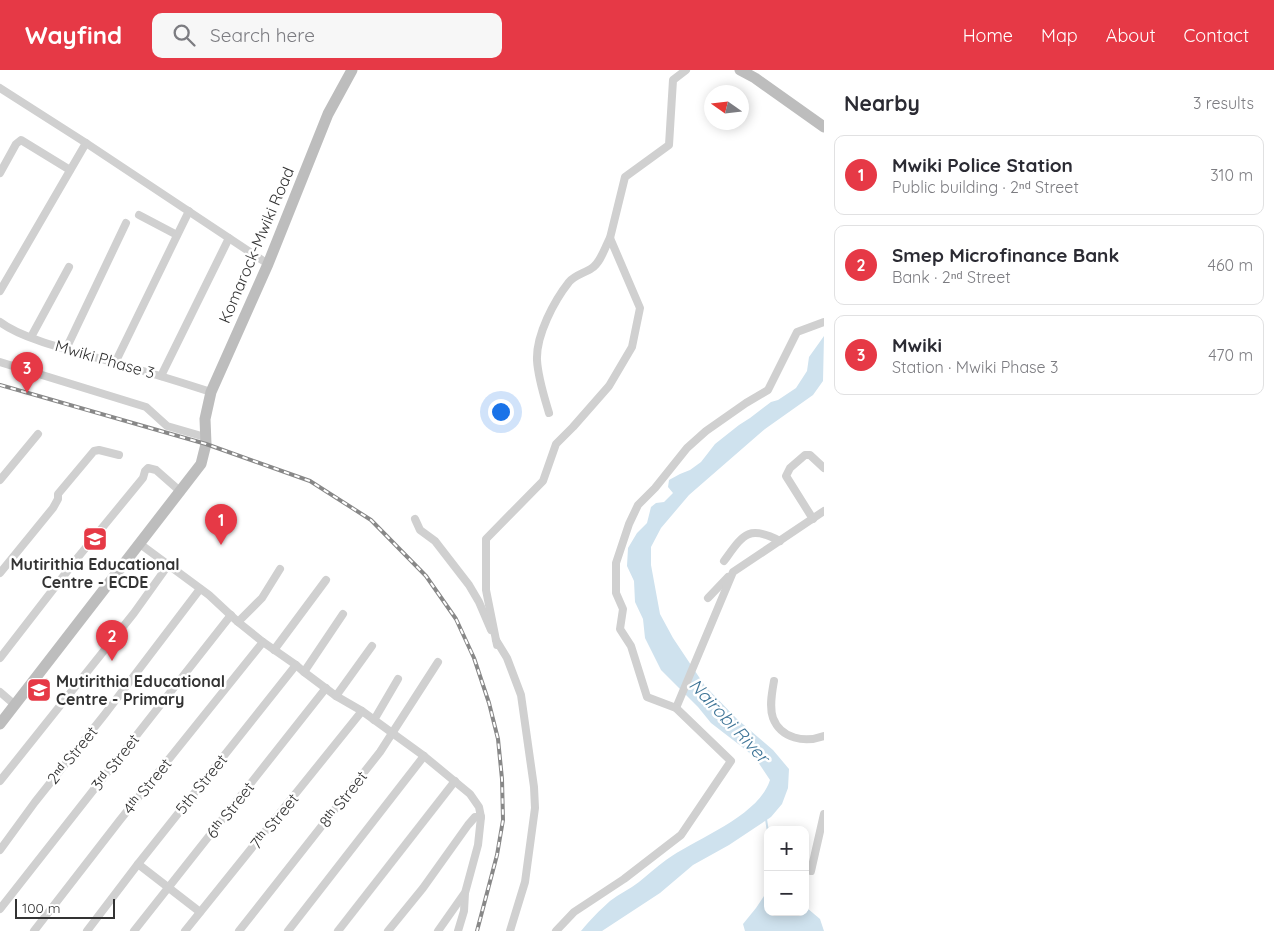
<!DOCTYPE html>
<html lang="en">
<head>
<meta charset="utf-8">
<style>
  body { margin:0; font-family:Quicksand,sans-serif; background:#f7f7f7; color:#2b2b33 }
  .controls { position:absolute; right:15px; bottom:15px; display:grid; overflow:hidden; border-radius:10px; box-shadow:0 2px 12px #0003 }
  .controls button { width:45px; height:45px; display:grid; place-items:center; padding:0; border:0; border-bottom:1px solid #e1e1e2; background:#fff; color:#2b2b33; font:25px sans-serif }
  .compass { position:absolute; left:704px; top:15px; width:45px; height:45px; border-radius:50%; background:#fff; box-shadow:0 2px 12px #0003; rotate:284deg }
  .scale { position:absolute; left:15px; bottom:12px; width:100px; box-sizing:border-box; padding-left:5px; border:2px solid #333; border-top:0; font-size:14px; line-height:18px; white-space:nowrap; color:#333; -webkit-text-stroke:4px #fff; paint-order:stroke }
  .you { position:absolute; left:500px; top:341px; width:18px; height:18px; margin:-12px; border:4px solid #fff; border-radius:50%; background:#1a73e8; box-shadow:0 0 0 8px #1a73e833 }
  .badge { display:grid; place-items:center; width:32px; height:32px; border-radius:50%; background:#e63946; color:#fff; font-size:16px; font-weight:700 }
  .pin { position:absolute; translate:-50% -41px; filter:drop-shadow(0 1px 2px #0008) }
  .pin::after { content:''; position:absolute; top:26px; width:18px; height:15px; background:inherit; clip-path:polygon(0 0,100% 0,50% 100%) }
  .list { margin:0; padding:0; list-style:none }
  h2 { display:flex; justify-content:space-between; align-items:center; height:65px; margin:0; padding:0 20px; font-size:21px }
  h2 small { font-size:16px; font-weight:400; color:#7c7c81 }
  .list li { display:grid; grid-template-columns:32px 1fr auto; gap:15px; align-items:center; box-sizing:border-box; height:80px; margin:0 10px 10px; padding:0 10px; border:1px solid #e1e1e2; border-radius:10px }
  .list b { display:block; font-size:19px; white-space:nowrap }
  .list p { margin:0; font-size:16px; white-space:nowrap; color:#7c7c81 }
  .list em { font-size:16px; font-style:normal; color:#7c7c81 }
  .icon { flex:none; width:28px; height:28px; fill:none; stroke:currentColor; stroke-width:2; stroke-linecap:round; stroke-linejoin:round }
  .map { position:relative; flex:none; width:824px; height:861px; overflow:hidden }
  header { display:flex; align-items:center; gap:30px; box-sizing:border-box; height:70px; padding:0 25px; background:#e63946; color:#fff }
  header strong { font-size:24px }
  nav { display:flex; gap:28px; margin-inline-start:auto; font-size:18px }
  .search { width:350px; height:45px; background:#f7f7f7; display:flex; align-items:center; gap:12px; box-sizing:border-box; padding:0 18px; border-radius:10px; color:#7c7c81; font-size:19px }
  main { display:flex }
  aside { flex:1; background:#fff }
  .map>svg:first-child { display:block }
  .water { fill:#cfe2ee }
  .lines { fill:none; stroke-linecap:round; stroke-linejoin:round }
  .stream { stroke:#cfe2ee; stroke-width:2 }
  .street { stroke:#d0d0d0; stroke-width:8 }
  .secondary { stroke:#bdbdbd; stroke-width:11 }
  .rail-casing { stroke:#888; stroke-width:4 }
  .rail { stroke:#fff; stroke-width:2; stroke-dasharray:5.5; stroke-linecap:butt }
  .labels { text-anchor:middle; stroke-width:5; stroke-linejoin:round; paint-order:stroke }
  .street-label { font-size:16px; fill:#333; stroke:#fff }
  .poi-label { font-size:16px; font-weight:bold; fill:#333; stroke:#fff }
  .water-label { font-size:18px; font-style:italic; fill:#3f7597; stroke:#fff }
</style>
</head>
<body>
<header>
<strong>Wayfind</strong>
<div class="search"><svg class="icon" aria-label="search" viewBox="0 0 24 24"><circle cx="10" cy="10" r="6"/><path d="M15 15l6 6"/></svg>Search here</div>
<nav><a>Home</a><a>Map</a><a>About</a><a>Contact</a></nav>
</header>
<main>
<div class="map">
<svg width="824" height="861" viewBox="0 0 824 861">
  <rect width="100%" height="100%" fill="#fff"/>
  <g class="water">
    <path d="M824,266L823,311L813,325L765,359L689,425L661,458L651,477V495L660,544L673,568L705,616L737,649L773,680L789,699L788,718L782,734L771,747L729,775L693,795L660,823L602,861H581C589,851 601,839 610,831C619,824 630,819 639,812C648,805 656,797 666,790C696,768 758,747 770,710L756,689L746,680L711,653L698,637L661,600L645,568L643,549L635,532L634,511L627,496L628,478L637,463L647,453L651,437L656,433L664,432L673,423L668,417L669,410L680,404L690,400L701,392L715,374L739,355L750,348L771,332L778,330L796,318L807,301L809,287Z"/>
    <path d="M768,820V842H805V838H807L820,849L824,861H745L743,854L756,838Z"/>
  </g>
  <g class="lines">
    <path class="stream" d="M766,749L768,762"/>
    <g class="street">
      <path d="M0,18L86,73L268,194"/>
      <path d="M0,103L16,74L21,70L70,100"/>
      <path d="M139,145L177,165"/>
      <path d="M0,221L86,73"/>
      <path d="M0,252C22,269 73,281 101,289C138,299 174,310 211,322"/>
      <path d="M31,267L69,197"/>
      <path d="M66,279L126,153"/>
      <path d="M0,292L146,337L167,356L205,367"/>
      <path d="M115,293L189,141"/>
      <path d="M161,306L229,168"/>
      <path d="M549,343C544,326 538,308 537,290C536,265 554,231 569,212C575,205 585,203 592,198C601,192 605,177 610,168"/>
      <path d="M0,410L38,364"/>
      <path d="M415,449L420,460L435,471L469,515L479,532L491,560"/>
      <path d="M813,449L786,406L790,398L805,385H810L824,398"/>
      <path d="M140,474L209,525L238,552L263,572L296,595L304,602L336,626L362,641L424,686L470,724L479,737L481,747L478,775L465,823L464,841L458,861"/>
      <path d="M724,491C743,465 748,454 780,471"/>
      <path d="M0,503L53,438L58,429V424L94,381L99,380L119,385"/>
      <path d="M708,528L728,507"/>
      <path d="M238,552L262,528L280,499"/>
      <path d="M496,570L507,588L521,625L534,717L535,738L525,812L510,861"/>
      <path d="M497,575L486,520V469L543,411L556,374L573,357L609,316L632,277L640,238L610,168L625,107L669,75L673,10L686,0"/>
      <path d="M274,580L326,510"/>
      <path d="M0,588L79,486L143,408L145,401L148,398L156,400L181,422"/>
      <path d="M304,602L343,544"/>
      <path d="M774,611C772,622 769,637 773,648C781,669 805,673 824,666"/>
      <path d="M0,622L15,635"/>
      <path d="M336,626L372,576"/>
      <path d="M676,638L733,502L824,441"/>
      <path d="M374,650L398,609"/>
      <path d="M0,711L134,543L169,494"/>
      <path d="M0,780L35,732L105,644L200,519"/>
      <path d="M138,794L200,842"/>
      <path d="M811,801L824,744"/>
      <path d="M0,839L231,545"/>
      <path d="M34,861L120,750L263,572"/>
      <path d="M87,861L138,794L296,595"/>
      <path d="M134,861L326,618"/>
      <path d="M185,861L362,641"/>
      <path d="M239,861L380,682L438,592"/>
      <path d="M288,861L424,686"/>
      <path d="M338,861L455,711"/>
      <path d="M388,861L423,818L468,755L475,747H481"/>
      <path d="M438,861L464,824"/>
      <path d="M556,861L574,842L624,809L681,765L731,691L676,638L647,627L631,576L620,559L623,539L616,523V493L629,454L638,435L655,418L687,378L706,361L746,333L768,320L797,262L824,252"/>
    </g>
    <g class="secondary">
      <path d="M740,0L755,8L824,57"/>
      <path d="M0,654L201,394L206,374L205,349L211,322L268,194L328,44L352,0"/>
    </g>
    <defs>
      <path id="rail" d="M0,315L206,374L310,411L371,450L426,506L456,549L474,588L489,633L498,669L502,709L503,750L497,785L477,861"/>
    </defs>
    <use href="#rail" class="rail-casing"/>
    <use href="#rail" class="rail"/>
  </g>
  <defs>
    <symbol id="school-square" viewBox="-11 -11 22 22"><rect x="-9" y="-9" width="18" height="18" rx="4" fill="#e63946" stroke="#fff"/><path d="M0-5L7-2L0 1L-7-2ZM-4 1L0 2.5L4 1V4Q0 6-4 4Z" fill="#fff"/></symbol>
  </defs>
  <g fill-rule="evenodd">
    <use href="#school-square" x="81" y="455" width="28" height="28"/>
    <use href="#school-square" x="25" y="606" width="28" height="28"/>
  </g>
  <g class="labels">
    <g class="street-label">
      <text transform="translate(256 175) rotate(-67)" y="6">Komarock-Mwiki Road</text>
      <text transform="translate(105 289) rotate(16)" y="6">Mwiki Phase 3</text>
      <text transform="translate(72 685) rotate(-51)" y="6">2ⁿᵈ Street</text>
      <text transform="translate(115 692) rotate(-52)" y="6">3ʳᵈ Street</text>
      <text transform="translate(201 714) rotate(-51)" y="6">5th Street</text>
      <text transform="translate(147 716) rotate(-51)" y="6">4ᵗʰ Street</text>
      <text transform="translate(343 729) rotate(-52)" y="6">8ᵗʰ Street</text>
      <text transform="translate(230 740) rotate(-52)" y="6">6ᵗʰ Street</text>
      <text transform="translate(274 751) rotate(-51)" y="6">7ᵗʰ Street</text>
    </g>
    <g class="poi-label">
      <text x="95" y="500">Mutirithia Educational<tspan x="95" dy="18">Centre - ECDE</tspan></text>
      <text x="56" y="617" text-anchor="start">Mutirithia Educational<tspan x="56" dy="18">Centre - Primary</tspan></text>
    </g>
    <g class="water-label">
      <text transform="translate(729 651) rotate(47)" y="6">Nairobi River</text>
    </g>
  </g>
</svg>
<div class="controls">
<button>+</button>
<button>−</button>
</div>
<svg class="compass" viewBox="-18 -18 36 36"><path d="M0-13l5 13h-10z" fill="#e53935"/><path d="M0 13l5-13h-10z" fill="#7c7c81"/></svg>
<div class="scale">100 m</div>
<div class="you"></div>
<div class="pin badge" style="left:221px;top:475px">1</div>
<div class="pin badge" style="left:112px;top:591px">2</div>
<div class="pin badge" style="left:27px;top:323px">3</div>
</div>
<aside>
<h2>Nearby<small>3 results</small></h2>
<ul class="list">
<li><span class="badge">1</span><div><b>Mwiki Police Station</b><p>Public building · 2ⁿᵈ Street</p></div><em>310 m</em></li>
<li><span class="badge">2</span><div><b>Smep Microfinance Bank</b><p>Bank · 2ⁿᵈ Street</p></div><em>460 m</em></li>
<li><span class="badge">3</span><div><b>Mwiki</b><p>Station · Mwiki Phase 3</p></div><em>470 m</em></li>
</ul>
</aside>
</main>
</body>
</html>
